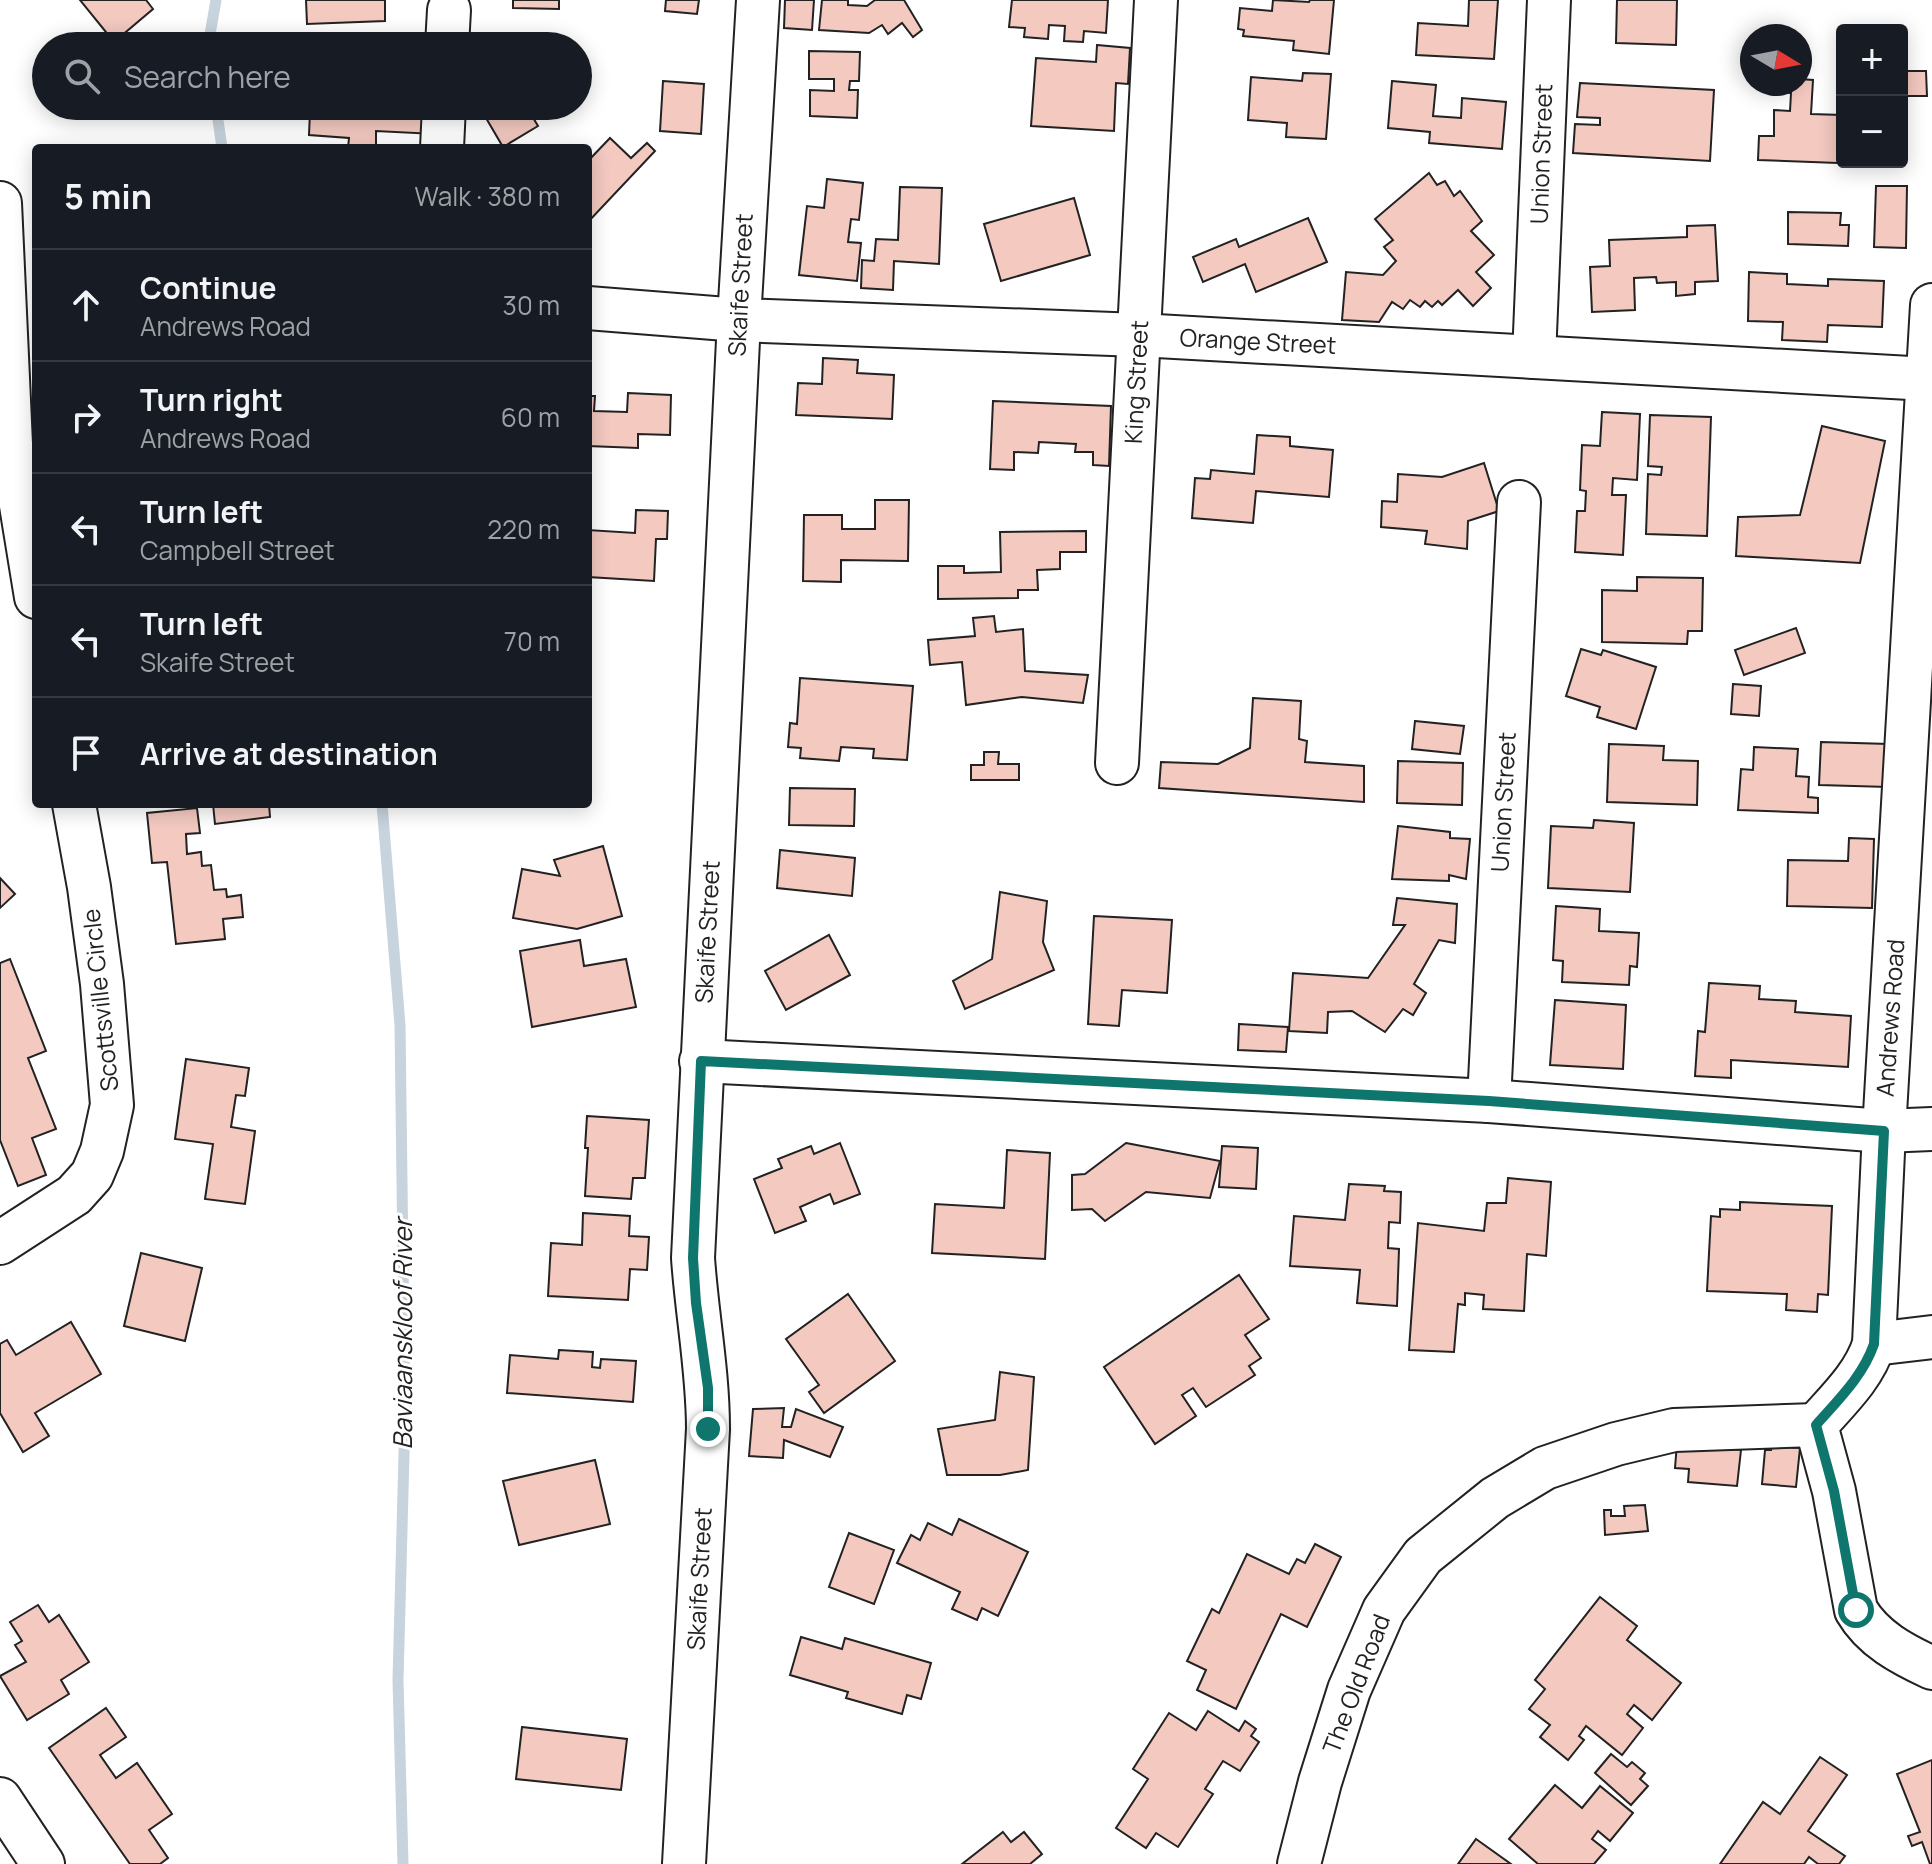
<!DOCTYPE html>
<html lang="en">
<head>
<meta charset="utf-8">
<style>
  body { margin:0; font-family:Manrope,sans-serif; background:#20242c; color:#f1f3f6 }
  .controls { position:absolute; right:24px; top:24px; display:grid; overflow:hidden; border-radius:8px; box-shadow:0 4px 20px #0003 }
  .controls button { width:72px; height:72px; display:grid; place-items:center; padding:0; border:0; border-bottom:2px solid #363941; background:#171b24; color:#f1f3f6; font:40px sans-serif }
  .compass { position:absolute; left:1740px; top:24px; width:72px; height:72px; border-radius:50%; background:#171b24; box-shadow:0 4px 20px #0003; rotate:100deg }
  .stop { position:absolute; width:24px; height:24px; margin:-18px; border:6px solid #0f766e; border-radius:50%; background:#fff }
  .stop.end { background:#0f766e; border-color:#fff; box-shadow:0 2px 8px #0008 }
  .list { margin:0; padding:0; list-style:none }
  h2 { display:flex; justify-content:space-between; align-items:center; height:104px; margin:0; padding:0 32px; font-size:34px }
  h2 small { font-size:26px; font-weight:400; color:#9ea1a6 }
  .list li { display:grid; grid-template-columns:52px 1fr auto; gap:24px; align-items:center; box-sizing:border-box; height:112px; padding:0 32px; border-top:2px solid #363941 }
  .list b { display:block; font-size:30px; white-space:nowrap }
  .list p { margin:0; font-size:26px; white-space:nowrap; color:#9ea1a6 }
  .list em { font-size:26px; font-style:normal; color:#9ea1a6 }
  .icon { flex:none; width:44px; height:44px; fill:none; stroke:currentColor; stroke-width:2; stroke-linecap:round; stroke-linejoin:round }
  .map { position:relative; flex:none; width:1932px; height:1864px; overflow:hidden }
  .search { position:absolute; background:#171b24; box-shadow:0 4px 20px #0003; left:32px; top:32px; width:560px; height:88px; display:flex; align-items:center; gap:20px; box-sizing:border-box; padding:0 28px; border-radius:44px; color:#9ea1a6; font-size:30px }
  .panel { position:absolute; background:#171b24; box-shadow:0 4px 20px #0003; left:32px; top:144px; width:560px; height:664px; border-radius:8px }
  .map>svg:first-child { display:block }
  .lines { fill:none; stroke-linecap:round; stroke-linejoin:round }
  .stream { stroke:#c7d3dd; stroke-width:11 }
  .building { fill:#f3c9c0; stroke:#222; stroke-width:2 }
  .minor-casing { stroke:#222; stroke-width:46 }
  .minor { stroke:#fff; stroke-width:42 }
  .route { stroke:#0f766e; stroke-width:10 }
  .labels { text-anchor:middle; stroke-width:6; stroke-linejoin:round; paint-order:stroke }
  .street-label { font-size:24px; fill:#222; stroke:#fff }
  .water-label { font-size:26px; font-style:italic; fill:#222; stroke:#fff }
</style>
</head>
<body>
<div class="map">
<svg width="1932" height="1864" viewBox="0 0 1932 1864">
  <rect width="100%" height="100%" fill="#fff"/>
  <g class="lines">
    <g class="stream">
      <path d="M208,46L216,0"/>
      <path d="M216,106L222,148"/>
      <path d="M382,804L400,1025L405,1417L398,1680L403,1864"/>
    </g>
  </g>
  <g class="building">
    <path d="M80,0H146L153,9L114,42Z"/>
    <path d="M306,0H385V21L307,24Z"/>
    <path d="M513,0H559V9L513,8Z"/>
    <path d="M666,0H699L697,14L665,11Z"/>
    <path d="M785,0H814L812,30L784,28Z"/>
    <path d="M822,0H848V5L867,6L875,0H904L922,30L913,37L902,23L888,34L882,25L869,33L819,30Z"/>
    <path d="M1012,0H1108L1106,33L1084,31L1083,42L1064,41L1065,26L1049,25L1048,39L1024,37L1025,28L1009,27Z"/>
    <path d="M1273,0L1309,2L1310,0H1334L1329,54L1293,50L1294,41L1243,36L1244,30L1238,29L1240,8L1272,11Z"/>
    <path d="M1469,0H1498L1494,59L1416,55L1418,23L1468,26Z"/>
    <path d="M1617,0H1677L1676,45L1616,43Z"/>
    <rect x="1855" y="27" width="34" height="3"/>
    <path d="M1097,45L1130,48L1128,84L1116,83L1114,131L1031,126L1036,58L1096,62Z"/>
    <path d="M809,51L860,52L859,81H850L849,90H858L857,118L810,116V90L834,91V79H809Z"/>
    <path d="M1902,71H1926L1927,96H1902Z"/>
    <path d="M1303,73L1331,74L1326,139L1286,137L1287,123L1248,120L1251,77L1302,81Z"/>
    <path d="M1800,79L1813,80L1811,114L1842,115V162L1865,164L1758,160L1759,136H1774V110L1790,111L1791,93L1776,92L1777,84H1800Z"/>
    <path d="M663,81L704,84L701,134L660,131Z"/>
    <path d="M1392,81L1436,85L1433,116L1461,118L1462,98L1506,102L1502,149L1429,143L1430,132L1388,128Z"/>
    <path d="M1580,83L1714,90L1710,161L1573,153L1575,124L1600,125V118L1577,117Z"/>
    <path d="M331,106H437L435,134L376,131V148H348L349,138L309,135L310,111L331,112Z"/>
    <path d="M479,106H526L538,126L503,147Z"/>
    <path d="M610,138L631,158L647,143L655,151L588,222V161Z"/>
    <path d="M1429,173L1437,185L1445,181L1454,196L1460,191L1482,221L1471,231L1494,255L1476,272L1491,288L1473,306L1458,290L1442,305L1438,301L1432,307L1425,301L1420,307L1410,300L1403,309L1392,302L1379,322L1342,320L1346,272L1383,275L1396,261L1384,247L1393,240L1375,219Z"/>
    <path d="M827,179L863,183L859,220L851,219L848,242L861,243L857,281L799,275L807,206L824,208Z"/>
    <path d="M1876,186H1907L1906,248L1874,247Z"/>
    <path d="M900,187L942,188L939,264L894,261L893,290L861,288L862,260L874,261L876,239L898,240Z"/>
    <path d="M1074,198L1090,255L1001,281L984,224Z"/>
    <path d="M1788,212L1841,213L1840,225H1849L1848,246L1788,244Z"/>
    <path d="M1308,218L1327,262L1256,292L1245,264L1203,282L1193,257L1236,239L1239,247Z"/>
    <path d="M1715,225L1718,281L1695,282V294L1676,296V282L1657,283L1656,277L1634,278L1635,310L1592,312L1590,267L1610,266L1609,240L1687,237V226Z"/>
    <path d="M1749,272L1787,274V284L1828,286V279L1884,281L1882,327L1828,325L1827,342L1782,340L1783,322L1748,321Z"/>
    <path d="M823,358L858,360L857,373L894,375L892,419L796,415L798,383L822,384Z"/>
    <path d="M628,393L671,395L670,435L638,434V448L588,446V396H595L594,411L627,412Z"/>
    <path d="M993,401L1111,406L1109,466L1093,465V452H1075L1076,444L1039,442L1038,453L1014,452V470L990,469Z"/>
    <path d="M1602,412L1640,414L1637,480L1613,478L1612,495H1626L1623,555L1575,552L1577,511H1585L1586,491L1580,490L1582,445L1600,446Z"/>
    <path d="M1650,415L1711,417L1707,536L1646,534L1648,474L1661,475L1662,467L1648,466Z"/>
    <path d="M1822,426L1885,441L1860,563L1736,556L1738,517L1800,515Z"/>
    <path d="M1257,435L1290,437V446L1333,450L1329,497L1256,491L1253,523L1192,518L1195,478L1210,479L1211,470L1254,474Z"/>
    <path d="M1484,463L1499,511L1468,521L1467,549L1425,544L1427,531L1381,527L1382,501L1397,502L1398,474L1442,477Z"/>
    <path d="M875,500H909L908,561L841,560V582L803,581L804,515H842V529H875Z"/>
    <path d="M636,510L668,511L667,539H656L654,581L588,577V530L635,533Z"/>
    <path d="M1086,531V552H1060V569L1037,570L1038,590H1018V598L938,599V566H964V573L1001,572L1000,532Z"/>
    <path d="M1637,577L1703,578L1702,631H1688L1687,644L1602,642V590L1637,591Z"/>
    <path d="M994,616L996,632L1023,629L1025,671L1088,675L1083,703L1022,697L966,705L962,662L930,665L928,640L975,636L973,618Z"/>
    <path d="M1796,628L1805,653L1744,675L1735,650Z"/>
    <path d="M1581,649L1601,655L1603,650L1656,667L1636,729L1597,717L1600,707L1566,696Z"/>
    <path d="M800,678L913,686L907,760L873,758L874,749L841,747L839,761L800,758L801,748L788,747L790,723L797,724Z"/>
    <path d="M1733,684L1761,686L1759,716L1731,714Z"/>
    <path d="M1253,698L1301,701L1299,739L1307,741L1305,762L1364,766V802L1159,788L1161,762L1218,764L1250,748Z"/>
    <path d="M1415,721L1464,726L1460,754L1412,749Z"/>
    <path d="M1821,742L1889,744L1888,787L1819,785Z"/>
    <path d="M1609,744L1664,746L1663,760L1698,761L1697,805L1607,802Z"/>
    <path d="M1754,747L1798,749L1796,776L1809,777L1808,797L1818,798V813L1738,810L1741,769L1753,770Z"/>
    <path d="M984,752H999L998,764H1019V780H971V765H984Z"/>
    <path d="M1398,761L1463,763L1462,805L1397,803Z"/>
    <path d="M790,788L855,789L854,826L789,825Z"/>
    <path d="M213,804H269L270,817L215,824Z"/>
    <path d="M197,808L200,833L186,834L187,854L201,852L202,866L211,865L214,890L226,889L227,897L241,895L243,917L223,919L225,939L176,944L167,862L152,863L147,813Z"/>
    <path d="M1594,820L1634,823L1630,892L1548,888L1551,826L1593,828Z"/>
    <path d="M1398,826L1450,832V838L1470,839L1466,879L1449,875V881L1392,879Z"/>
    <path d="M1849,838L1874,839L1872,908L1787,906L1788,860L1848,861Z"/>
    <path d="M603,846L622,916L577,929L513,918L522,869L560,876L554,860Z"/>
    <path d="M780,850L855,858L852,896L777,888Z"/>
    <path d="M0,878L15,894L0,908Z"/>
    <path d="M1000,892L1047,901L1043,942L1054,970L965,1009L953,981L992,959Z"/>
    <path d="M1397,898L1457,904L1455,943L1439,940L1414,984L1426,993L1413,1015L1403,1009L1385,1032L1352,1011L1328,1012L1327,1033L1289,1031L1293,973L1368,978L1405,925H1393Z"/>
    <path d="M1556,906L1600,909L1599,931L1639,933L1637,967L1630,966L1629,985L1562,982L1563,961L1553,960Z"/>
    <path d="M1094,916L1172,920L1167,993L1122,990L1119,1026L1088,1024Z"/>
    <path d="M829,935L850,975L786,1010L765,971Z"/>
    <path d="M580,940L584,966L626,959L636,1007L532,1027L520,951Z"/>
    <path d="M10,959L46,1051L28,1058L56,1129L32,1138L46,1175L18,1186L0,1140V963Z"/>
    <path d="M1709,983L1760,986L1759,999L1796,1001L1795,1012L1851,1016L1848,1067L1731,1060V1078L1695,1076L1698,1031L1705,1032Z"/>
    <path d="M1555,1000L1626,1005L1623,1069L1550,1065Z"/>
    <path d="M1239,1024L1288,1027L1286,1052L1238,1050Z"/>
    <path d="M186,1059L249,1068L245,1096L236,1095L231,1127L255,1131L245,1204L205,1199L213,1144L175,1139Z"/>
    <path d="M587,1116L649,1120L645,1178H633L631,1199L585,1196L588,1148H585Z"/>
    <path d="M840,1143L860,1194L834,1204L830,1194L800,1207L806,1221L775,1233L754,1179L782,1168L778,1159L811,1146L814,1154Z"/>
    <path d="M1126,1143L1220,1161L1210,1198L1146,1192L1105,1221L1092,1209L1072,1210V1175L1085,1174Z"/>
    <path d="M1222,1146L1258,1148L1256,1189L1219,1187Z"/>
    <path d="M1007,1150L1050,1153L1045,1259L932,1253L935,1204L1004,1208Z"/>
    <path d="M1508,1178L1551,1182L1546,1256L1527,1254L1524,1311L1483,1309L1484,1295L1465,1293V1305L1458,1304L1454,1352L1409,1350L1418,1223L1484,1231L1487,1203H1506Z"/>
    <path d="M1349,1184L1385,1186L1384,1191L1401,1192L1400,1223L1389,1222L1388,1248L1399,1249L1397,1306L1357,1303L1360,1270L1290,1266L1294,1216L1345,1220Z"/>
    <path d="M1740,1202L1832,1206L1828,1295L1818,1294L1817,1312L1786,1310L1787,1294L1707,1291L1711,1216L1720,1217V1209L1740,1210Z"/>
    <path d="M583,1213L630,1216L629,1236L649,1237L647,1270L630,1269L628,1300L548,1296L551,1243L582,1245Z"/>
    <path d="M141,1253L202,1268L185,1341L124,1326Z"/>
    <path d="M1239,1275L1269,1319L1245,1335L1261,1358L1249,1366L1255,1375L1206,1407L1193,1388L1182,1395L1196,1416L1155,1444L1104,1367Z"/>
    <path d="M848,1294L895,1361L824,1413L809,1392L819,1385L786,1339Z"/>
    <path d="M71,1322L101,1374L35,1413L49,1436L23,1452L0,1413V1344L7,1340L16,1355Z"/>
    <path d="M559,1350L593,1352L592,1367L600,1368L601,1359L636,1361L633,1402L507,1393L510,1355L558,1359Z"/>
    <path d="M1000,1372L1034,1377L1028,1470L1000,1475H947L938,1429L995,1420Z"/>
    <path d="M784,1408L782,1427H791L796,1409L843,1427L830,1457L784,1440L783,1458L749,1456L753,1409Z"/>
    <path d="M1677,1443L1741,1450L1737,1486L1688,1482L1689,1469L1675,1468Z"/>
    <path d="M1772,1446L1800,1448L1796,1487L1762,1484L1765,1450H1771Z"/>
    <path d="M595,1460L610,1524L519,1545L503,1481Z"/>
    <path d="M1645,1505L1648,1531L1605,1535L1604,1510H1611V1516H1625L1624,1506Z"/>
    <path d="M959,1519L1028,1552L998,1616L982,1608L977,1620L952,1609L960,1592L897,1563L911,1535L920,1540L928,1523L952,1535Z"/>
    <path d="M849,1533L894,1550L874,1604L829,1587Z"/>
    <path d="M1315,1544L1341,1557L1307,1627L1281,1614L1236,1709L1197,1690L1206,1670L1187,1661L1212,1609L1219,1613L1247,1554L1289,1574L1297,1559L1305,1563Z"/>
    <path d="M1600,1597L1637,1626L1627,1640L1681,1683L1652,1720L1634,1705L1627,1714L1643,1728L1622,1755L1586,1726L1579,1736L1584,1740L1568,1760L1540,1737L1550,1725L1529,1709L1545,1689L1535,1680Z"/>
    <path d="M38,1605L49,1622L59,1615L89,1662L61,1680L69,1694L27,1720L0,1676L26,1662L15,1645L22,1641L10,1622Z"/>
    <path d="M801,1637L842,1649L845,1638L931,1663L921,1699L907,1695L902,1714L846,1698L848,1692L790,1675Z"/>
    <path d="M106,1708L126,1737L100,1755L116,1778L137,1763L172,1814L149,1830L168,1858L160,1864H130L49,1748Z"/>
    <path d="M1208,1711L1239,1731L1245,1721L1256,1729L1251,1736L1259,1742L1240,1771L1223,1761L1205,1789L1213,1794L1178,1847L1156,1833L1146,1848L1116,1828L1148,1779L1133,1769L1169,1713L1196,1730Z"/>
    <path d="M522,1727L627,1739L621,1790L516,1779Z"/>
    <path d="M1611,1754L1627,1767L1632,1762L1645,1773L1640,1779L1648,1786L1631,1805L1595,1773Z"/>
    <path d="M1820,1757L1847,1775L1808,1831L1845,1856L1839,1864H1818L1809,1857L1804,1864H1720L1763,1802L1780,1814Z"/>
    <path d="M1932,1760V1864H1930L1922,1842L1912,1846L1908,1836L1920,1832L1897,1774Z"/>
    <path d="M1555,1785L1582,1808L1600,1786L1633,1813L1610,1841L1598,1831L1592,1839L1606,1850L1594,1864H1538L1509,1839Z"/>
    <path d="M1003,1832L1011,1842L1024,1832L1042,1854L1030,1864H962Z"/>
    <path d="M1476,1839L1511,1864H1458Z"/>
  </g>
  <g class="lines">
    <defs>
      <g id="minor">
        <path d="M447,46L449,10"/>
        <path d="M442,148L444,106"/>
        <path d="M0,203L11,444L36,597"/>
        <path d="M1932,305L1884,1131L1874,1344C1864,1376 1838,1400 1816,1425L1834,1491L1856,1610C1873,1639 1902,1654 1932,1668"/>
        <path d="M588,308L739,320L1139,335L1928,379"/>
        <path d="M1534,357L1549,0"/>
        <path d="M1117,763L1156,0"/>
        <path d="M701,1061L1489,1101L1884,1131L1932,1129"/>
        <path d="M1489,1101L1519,502"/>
        <path d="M0,1243L74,1195L92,1175L102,1151L112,1105L102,984L89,887L74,804"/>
        <path d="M1874,1344L1932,1337"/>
        <path d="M0,1799L43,1864"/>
        <path d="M684,1864L708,1429C708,1371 697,1316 693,1258L739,320L758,0"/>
        <path d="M1299,1864L1320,1782L1349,1690L1384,1610L1423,1556L1495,1498L1545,1468L1616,1444L1674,1430L1816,1425"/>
      </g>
    </defs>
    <use href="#minor" class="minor-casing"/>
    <use href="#minor" class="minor"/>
  </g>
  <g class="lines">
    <path class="route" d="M708,1429V1388L696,1303L693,1258L701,1061L1489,1101L1884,1131L1874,1344C1863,1376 1838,1400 1816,1425L1834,1491L1856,1610"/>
  </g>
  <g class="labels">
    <g class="street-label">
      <text transform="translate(1542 154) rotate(-88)" y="8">Union Street</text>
      <text transform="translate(741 285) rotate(-87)" y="8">Skaife Street</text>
      <text transform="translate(1258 342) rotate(3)" y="8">Orange Street</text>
      <text transform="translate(1137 382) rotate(-87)" y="8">King Street</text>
      <text transform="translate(1504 802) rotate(-87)" y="8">Union Street</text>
      <text transform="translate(708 932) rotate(-87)" y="8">Skaife Street</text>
      <text transform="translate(101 1000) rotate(-96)" y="8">Scottsville Circle</text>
      <text transform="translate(1891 1018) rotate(-86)" y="8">Andrews Road</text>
      <text transform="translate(700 1579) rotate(-87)" y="8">Skaife Street</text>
      <text transform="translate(1357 1684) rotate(-69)" y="8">The Old Road</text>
    </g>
    <g class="water-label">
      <text transform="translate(403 1334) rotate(-90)" y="9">Baviaanskloof River</text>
    </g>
  </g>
</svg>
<div class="controls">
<button>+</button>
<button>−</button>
</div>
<svg class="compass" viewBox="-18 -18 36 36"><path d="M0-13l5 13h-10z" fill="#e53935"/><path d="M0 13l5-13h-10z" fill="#9ea1a6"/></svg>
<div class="stop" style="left:1856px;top:1610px"></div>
<div class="stop end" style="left:708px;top:1429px"></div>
<div class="search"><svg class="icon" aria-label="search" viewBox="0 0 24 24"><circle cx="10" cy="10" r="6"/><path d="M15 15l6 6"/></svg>Search here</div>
<section class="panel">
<h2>5 min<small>Walk · 380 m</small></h2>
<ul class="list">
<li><svg class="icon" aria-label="ahead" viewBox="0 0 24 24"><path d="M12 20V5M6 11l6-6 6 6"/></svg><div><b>Continue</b><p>Andrews Road</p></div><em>30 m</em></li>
<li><svg class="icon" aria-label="right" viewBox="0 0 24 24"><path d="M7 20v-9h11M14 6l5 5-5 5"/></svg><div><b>Turn right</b><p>Andrews Road</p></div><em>60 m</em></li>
<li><svg class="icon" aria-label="left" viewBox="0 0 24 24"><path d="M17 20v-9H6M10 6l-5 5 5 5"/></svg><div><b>Turn left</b><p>Campbell Street</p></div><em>220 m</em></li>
<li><svg class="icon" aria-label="left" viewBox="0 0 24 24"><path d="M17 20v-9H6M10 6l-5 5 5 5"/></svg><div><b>Turn left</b><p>Skaife Street</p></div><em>70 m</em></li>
<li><svg class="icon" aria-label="arrive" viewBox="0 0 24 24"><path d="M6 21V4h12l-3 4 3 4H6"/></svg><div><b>Arrive at destination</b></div></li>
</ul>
</section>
</div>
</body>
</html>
